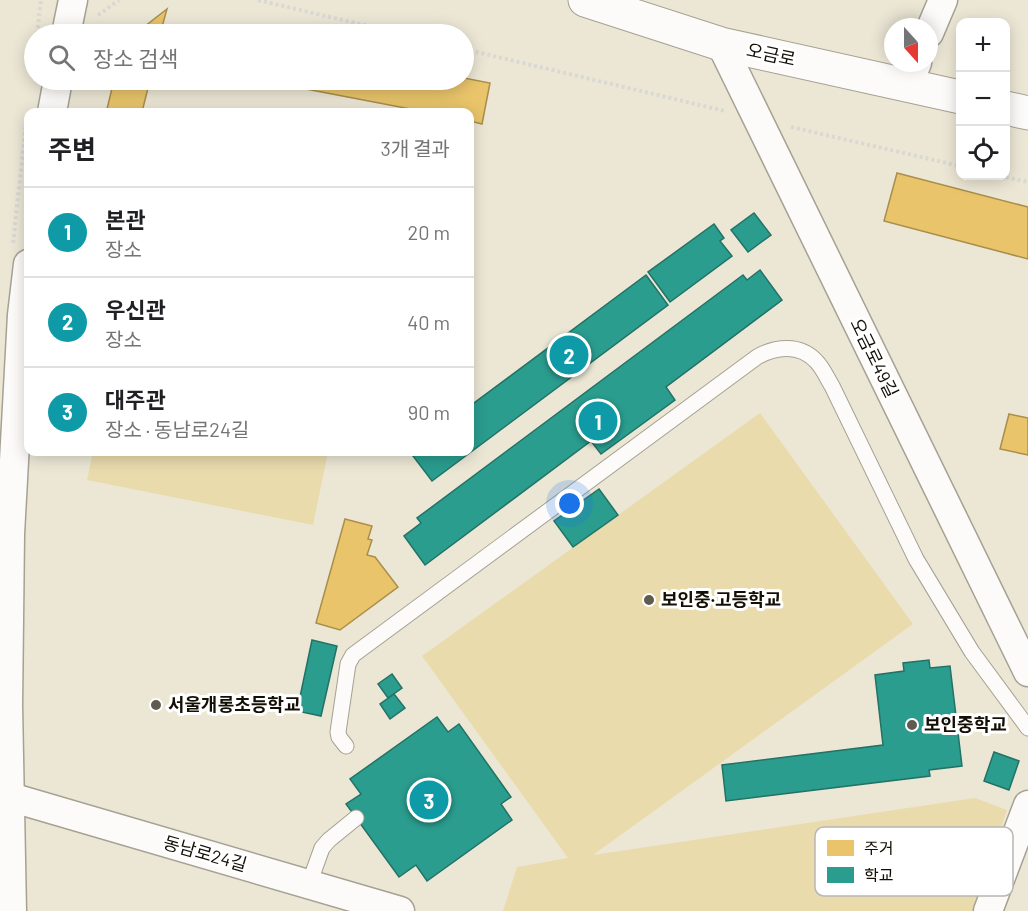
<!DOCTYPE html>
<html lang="ko">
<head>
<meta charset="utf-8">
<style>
  body { margin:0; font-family:Barlow,"Noto Sans KR",sans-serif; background:#f6f6f6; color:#202124 }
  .controls { position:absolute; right:18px; top:18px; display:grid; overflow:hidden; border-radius:12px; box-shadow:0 3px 15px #0003 }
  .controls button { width:54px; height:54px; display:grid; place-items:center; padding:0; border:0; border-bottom:2px solid #e0e0e0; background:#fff; color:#202124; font:30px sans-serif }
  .compass { position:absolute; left:884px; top:18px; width:54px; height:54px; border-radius:50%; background:#fff; box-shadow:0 3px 15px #0003; rotate:159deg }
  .you { position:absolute; left:570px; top:504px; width:21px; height:21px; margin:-15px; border:4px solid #fff; border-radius:50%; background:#1a73e8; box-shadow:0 0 0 9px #1a73e833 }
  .badge { display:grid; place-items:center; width:39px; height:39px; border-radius:50%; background:#5f5b4e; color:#fff; font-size:20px; font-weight:700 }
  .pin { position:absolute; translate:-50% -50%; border:3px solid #fff; box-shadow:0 2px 6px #0006 }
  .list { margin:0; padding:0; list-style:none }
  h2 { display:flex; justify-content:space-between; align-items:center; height:78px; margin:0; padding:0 24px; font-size:26px }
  h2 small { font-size:20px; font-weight:400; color:#757577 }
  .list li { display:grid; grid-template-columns:39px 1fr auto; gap:18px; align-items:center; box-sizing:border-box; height:90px; padding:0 24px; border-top:2px solid #e0e0e0 }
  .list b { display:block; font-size:22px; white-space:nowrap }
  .list p { margin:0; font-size:20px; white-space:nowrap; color:#757577 }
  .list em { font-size:20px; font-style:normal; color:#757577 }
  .icon { flex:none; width:33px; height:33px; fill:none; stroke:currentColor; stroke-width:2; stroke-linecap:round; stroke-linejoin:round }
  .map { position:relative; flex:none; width:1028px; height:911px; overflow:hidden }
  .search { position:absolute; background:#fff; box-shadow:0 3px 15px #0003; left:24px; top:24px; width:450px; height:66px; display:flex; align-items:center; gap:15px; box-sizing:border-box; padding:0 21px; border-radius:33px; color:#757577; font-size:22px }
  .panel { position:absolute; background:#fff; box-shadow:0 3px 15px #0003; left:24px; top:108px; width:450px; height:348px; border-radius:12px }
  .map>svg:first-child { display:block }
  .green { fill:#e9dbac }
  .homes { fill:#e9c46a; stroke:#a98e4c; stroke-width:1.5 }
  .schools { fill:#2a9d8f; stroke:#237266; stroke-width:1.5 }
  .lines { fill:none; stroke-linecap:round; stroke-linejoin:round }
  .lane-casing { stroke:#a5a193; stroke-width:17 }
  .street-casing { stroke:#a5a193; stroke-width:31 }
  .secondary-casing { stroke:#a5a193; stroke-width:35 }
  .path { stroke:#d9d8d2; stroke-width:4; stroke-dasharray:3 3; stroke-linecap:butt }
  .lane { stroke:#fcfbf9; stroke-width:15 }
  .street { stroke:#fcfbf9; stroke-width:28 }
  .secondary { stroke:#fcfbf9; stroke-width:33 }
  .poi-dot { fill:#5f5b4e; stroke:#fff; stroke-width:2 }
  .labels { text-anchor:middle; stroke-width:6; stroke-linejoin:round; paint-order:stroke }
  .street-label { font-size:18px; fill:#130f05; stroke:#fff }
  .poi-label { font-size:18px; font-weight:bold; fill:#130f05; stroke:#fff; text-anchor:start }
  .key { fill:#fff; stroke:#b8b7b4; stroke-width:1.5 }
  .key-label { font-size:16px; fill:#130f05 }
</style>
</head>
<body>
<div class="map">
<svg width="1028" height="911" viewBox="0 0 1028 911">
  <rect width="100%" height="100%" fill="#ece7d5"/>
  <g class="green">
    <path d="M760,413L913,624L593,855L975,798L1007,810L972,911H503L517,867L568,858L422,656Z"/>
    <path d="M93,452H328L313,525L87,480Z"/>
  </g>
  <g class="homes">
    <path d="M167,9L160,34H135Z"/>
    <path d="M200,26L243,34H198Z"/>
    <path d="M464,78L490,83L482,124L470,121V112H426L259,80H464Z"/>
    <path d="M114,80H150L142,112H122L107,109Z"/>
    <path d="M897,173L1028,207V259L884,221Z"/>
    <path d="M1009,414L1028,418V455L1000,449Z"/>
    <path d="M345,519L372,526L368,539L372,540L367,555L375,557L398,587L340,630L316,623Z"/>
  </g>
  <g class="schools">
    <path d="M754,213L771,235L748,252L731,230Z"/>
    <path d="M714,224L724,238L720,241L732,256L670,302L648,272Z"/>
    <path d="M760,270L782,300L666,387L675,400L601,454L591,441L425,565L404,536L421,523L417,518L743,275L747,280Z"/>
    <path d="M646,275L668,305L432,481L410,452H470V406Z"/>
    <path d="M599,489L618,515L573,547L554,521Z"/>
    <path d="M312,640L337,646L321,716L297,711Z"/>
    <path d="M929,660L930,668L950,666L962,766L929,770L930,776L726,801L722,765L883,745L875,675L904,671L903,663Z"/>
    <path d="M392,674L402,688L388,698L378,684Z"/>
    <path d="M394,694L405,708L390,719L380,704Z"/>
    <path d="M437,717L448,732L459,724L511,797L501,804L512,820L427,881L416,865L399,877L346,804L361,794L350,779Z"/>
    <path d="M994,752L1019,761L1009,790L984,781Z"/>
  </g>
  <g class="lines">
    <defs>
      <g id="lane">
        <path d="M346,746L339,737L338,732L348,664L353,655L757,357C776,346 800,344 816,361C823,368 827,378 832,386L916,559L972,652L1028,728"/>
        <path d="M309,884L322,848L329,840L356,818"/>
      </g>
      <g id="street">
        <path d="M929,33L943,0"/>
        <path d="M66,34L73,0"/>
        <path d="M721,44L1028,672"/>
        <path d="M908,85L917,63"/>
        <path d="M52,112L58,80"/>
        <path d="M10,797L400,911"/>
        <path d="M12,911L8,705L10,534L22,315L28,264"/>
        <path d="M988,911L1028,805"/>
      </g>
      <g id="secondary">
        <path d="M585,0L721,44L960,97"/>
        <path d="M1006,108L1028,113"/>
      </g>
    </defs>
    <use href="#lane" class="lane-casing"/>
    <use href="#street" class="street-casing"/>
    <use href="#secondary" class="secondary-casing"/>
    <g class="path">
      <path d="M258,0L402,34"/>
      <path d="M98,15L119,0"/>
      <path d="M37,34L41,0"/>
      <path d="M464,49L725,111"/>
      <path d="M33,68L34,54"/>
      <path d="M791,127L960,166"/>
      <path d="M1000,176L1028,182"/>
      <path d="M13,243L26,123"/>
    </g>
    <use href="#lane" class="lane"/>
    <use href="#street" class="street"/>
    <use href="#secondary" class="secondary"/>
  </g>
  <g class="poi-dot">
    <circle cx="649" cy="600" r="6"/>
    <circle cx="156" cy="705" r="6"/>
    <circle cx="912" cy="725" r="6"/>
  </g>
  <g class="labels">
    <g class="street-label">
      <text transform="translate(771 55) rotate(12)" y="6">오금로</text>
      <text transform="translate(874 358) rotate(64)" y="6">오금로49길</text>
      <text transform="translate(205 854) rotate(16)" y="6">동남로24길</text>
    </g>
    <g class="poi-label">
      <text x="661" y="606">보인중·고등학교</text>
      <text x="168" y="711">서울개롱초등학교</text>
      <text x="924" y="731">보인중학교</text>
    </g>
  </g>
  <rect x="815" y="827" width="198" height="69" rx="9" class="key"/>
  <rect x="827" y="840" width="27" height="16" fill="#e9c46a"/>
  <rect x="827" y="867" width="27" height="16" fill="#2a9d8f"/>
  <g class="key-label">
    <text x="864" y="854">주거</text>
    <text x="864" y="881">학교</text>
  </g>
</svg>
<div class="controls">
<button>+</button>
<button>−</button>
<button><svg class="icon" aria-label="locate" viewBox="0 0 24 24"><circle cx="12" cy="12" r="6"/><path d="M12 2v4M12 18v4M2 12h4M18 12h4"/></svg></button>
</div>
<svg class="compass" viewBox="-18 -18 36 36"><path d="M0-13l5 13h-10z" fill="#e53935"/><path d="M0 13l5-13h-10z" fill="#757577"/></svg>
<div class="you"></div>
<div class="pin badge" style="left:598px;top:421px;background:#0f9aa8">1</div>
<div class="pin badge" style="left:569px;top:355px;background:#0f9aa8">2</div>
<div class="pin badge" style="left:429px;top:800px;background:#0f9aa8">3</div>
<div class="search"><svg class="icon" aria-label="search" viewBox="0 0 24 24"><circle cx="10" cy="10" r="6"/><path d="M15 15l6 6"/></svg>장소 검색</div>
<section class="panel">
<h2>주변<small>3개 결과</small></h2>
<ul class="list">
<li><span class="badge" style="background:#0f9aa8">1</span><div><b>본관</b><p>장소</p></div><em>20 m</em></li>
<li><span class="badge" style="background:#0f9aa8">2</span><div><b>우신관</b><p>장소</p></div><em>40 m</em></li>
<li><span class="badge" style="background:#0f9aa8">3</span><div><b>대주관</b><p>장소 · 동남로24길</p></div><em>90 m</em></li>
</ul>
</section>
</div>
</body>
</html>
